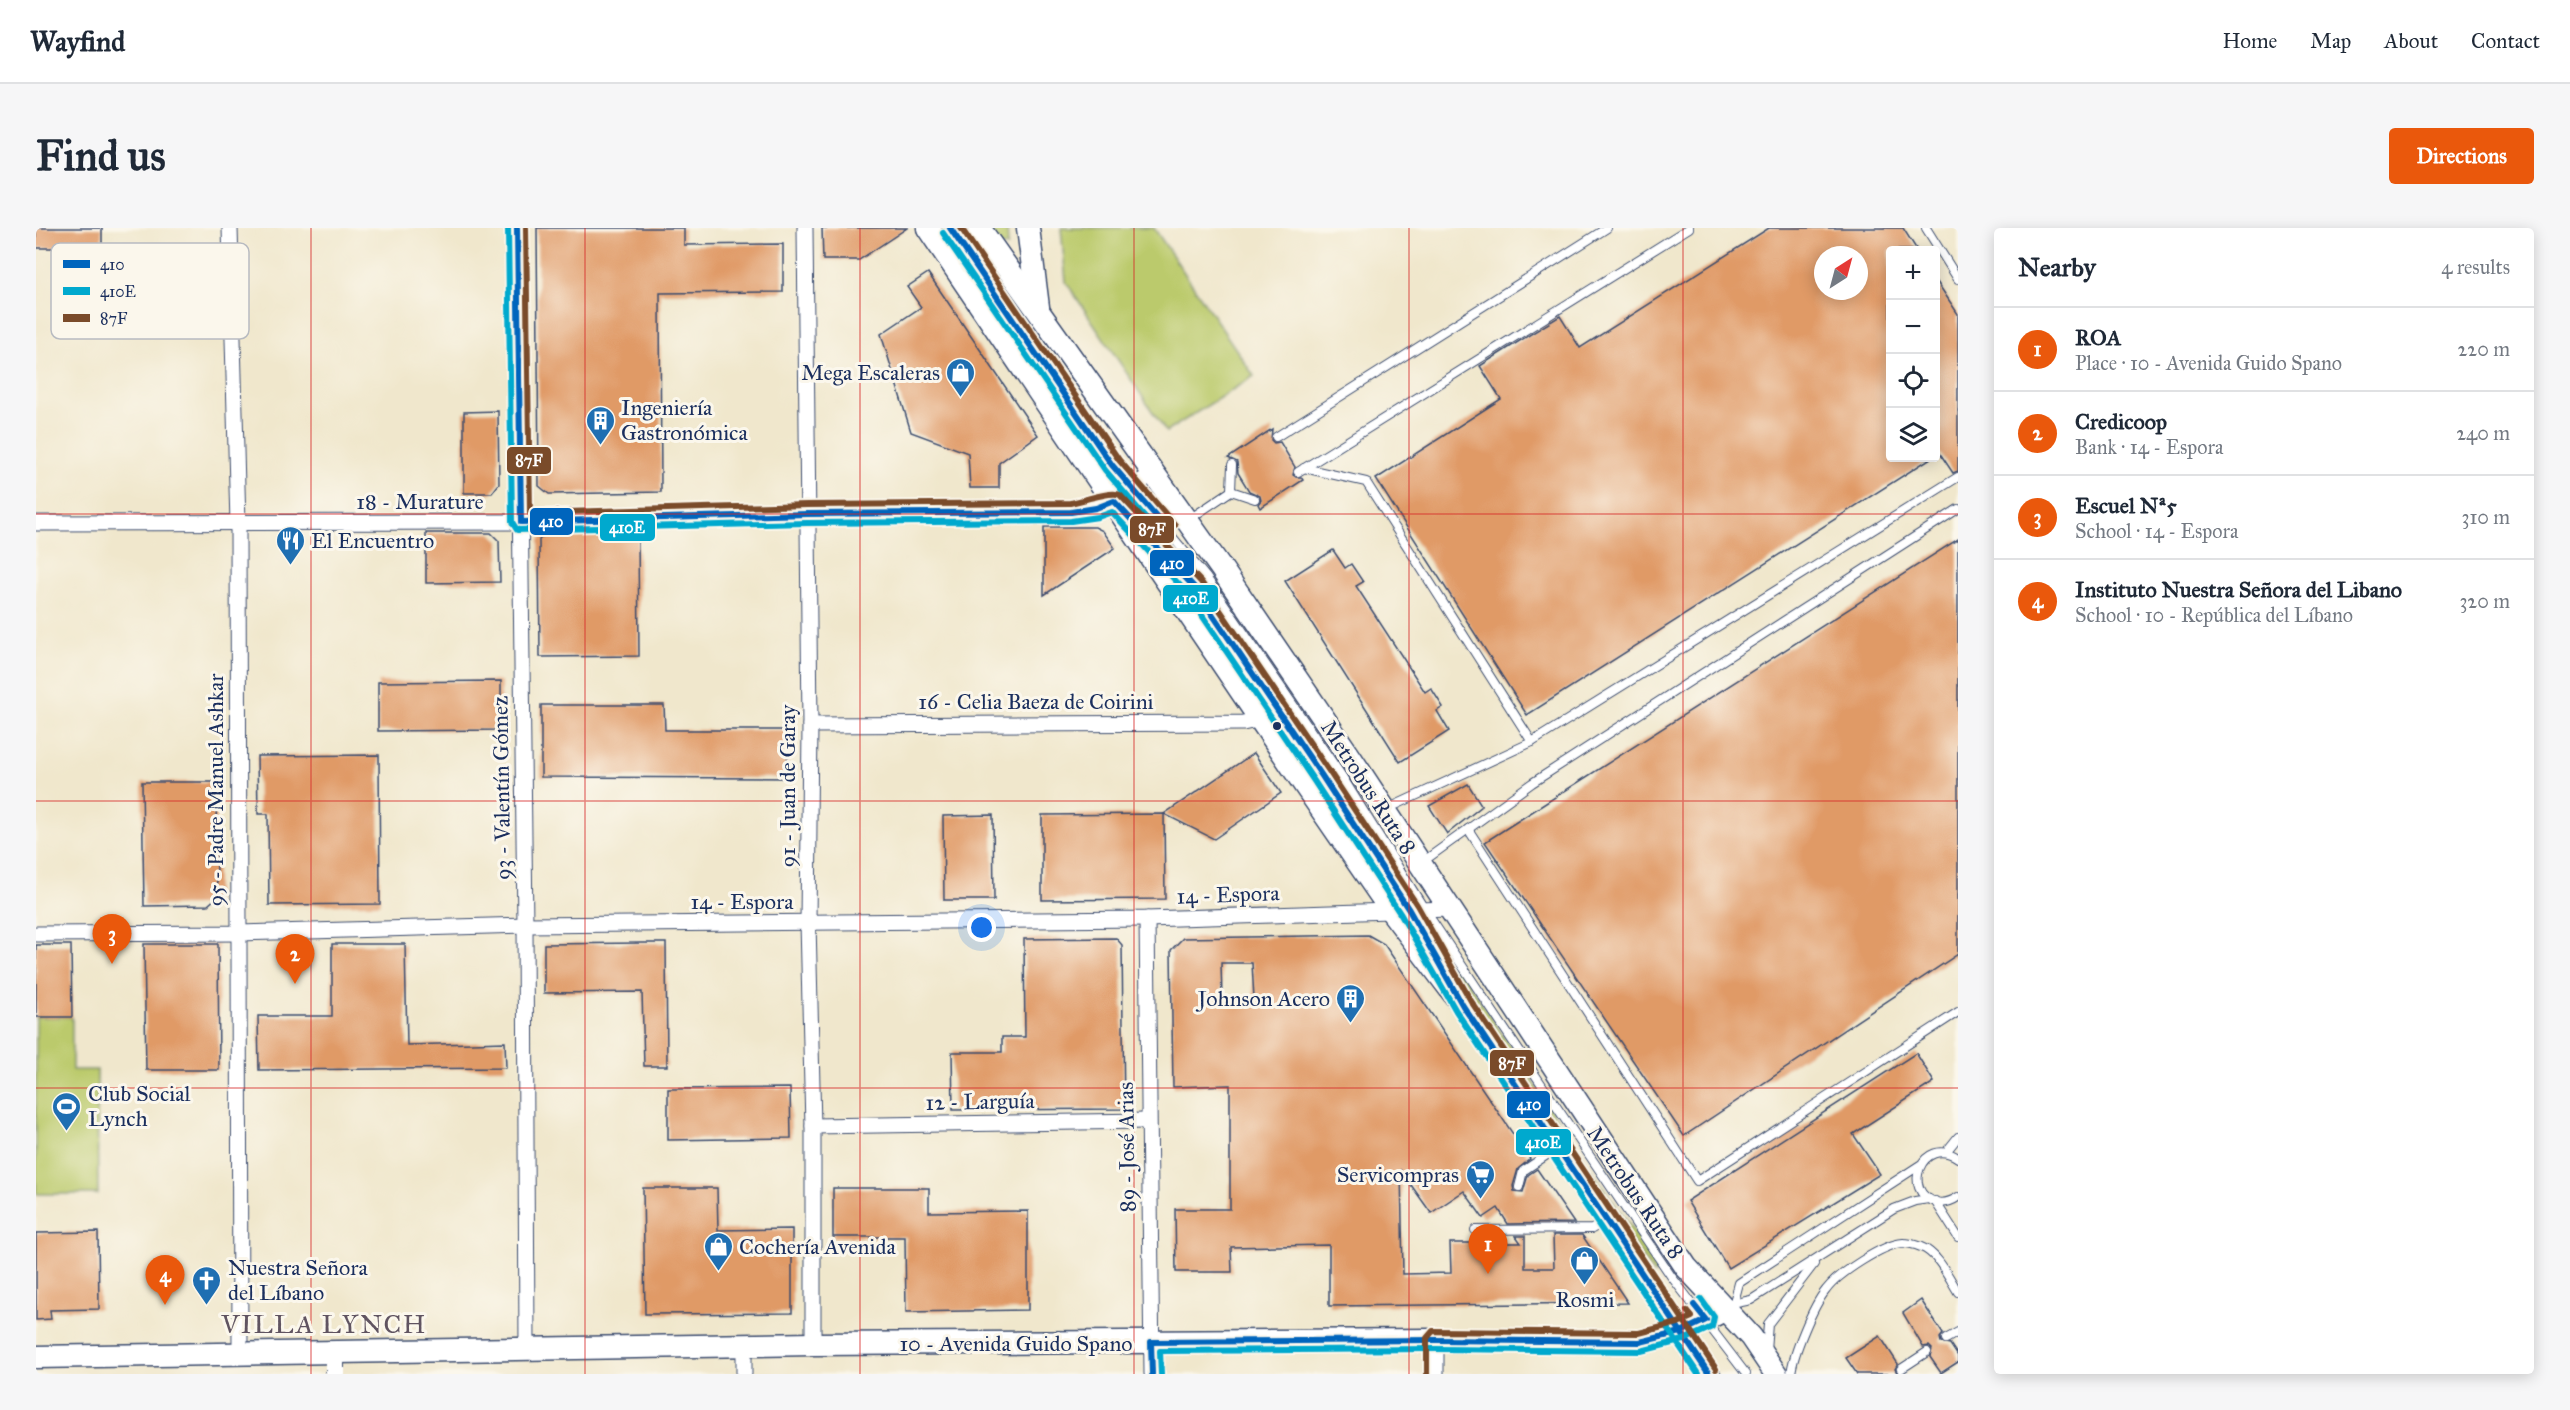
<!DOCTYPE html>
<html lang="en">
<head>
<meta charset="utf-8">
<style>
  body { margin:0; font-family:"IM FELL Great Primer",serif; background:#f6f6f7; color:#1f2937 }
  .controls { position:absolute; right:18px; top:18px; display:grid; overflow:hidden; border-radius:6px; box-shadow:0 3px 15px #0003 }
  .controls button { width:54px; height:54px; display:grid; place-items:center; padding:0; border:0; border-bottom:2px solid #e0e1e3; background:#fff; color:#1f2937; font:30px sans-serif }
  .compass { position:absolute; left:1778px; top:18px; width:54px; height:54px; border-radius:50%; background:#fff; box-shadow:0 3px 15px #0003; rotate:36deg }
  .you { position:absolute; left:946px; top:700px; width:21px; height:21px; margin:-15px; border:4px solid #fff; border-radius:50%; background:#1a73e8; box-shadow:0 0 0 9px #1a73e833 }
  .badge { display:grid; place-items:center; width:39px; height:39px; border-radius:50%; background:#ea580c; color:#fff; font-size:20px; font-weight:700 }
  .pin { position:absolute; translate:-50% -50px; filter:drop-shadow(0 2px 3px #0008) }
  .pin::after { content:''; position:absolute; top:32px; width:21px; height:18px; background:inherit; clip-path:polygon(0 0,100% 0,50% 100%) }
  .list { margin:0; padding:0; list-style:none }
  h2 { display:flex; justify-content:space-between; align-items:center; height:78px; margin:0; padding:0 24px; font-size:26px }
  h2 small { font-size:20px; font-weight:400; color:#747a83 }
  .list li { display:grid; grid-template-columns:39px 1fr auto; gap:18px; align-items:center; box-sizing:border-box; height:84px; padding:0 24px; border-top:2px solid #e0e1e3 }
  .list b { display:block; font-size:22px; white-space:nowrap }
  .list p { margin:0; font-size:20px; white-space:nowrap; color:#747a83 }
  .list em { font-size:20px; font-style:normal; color:#747a83 }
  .icon { flex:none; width:33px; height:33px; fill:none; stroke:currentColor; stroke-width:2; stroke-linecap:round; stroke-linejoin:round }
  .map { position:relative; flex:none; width:1922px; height:1146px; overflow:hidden; border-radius:6px }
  header { display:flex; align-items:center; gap:36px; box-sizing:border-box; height:84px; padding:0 30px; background:#fff; border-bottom:2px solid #e0e1e3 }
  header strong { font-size:28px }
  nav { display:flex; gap:33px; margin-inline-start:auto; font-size:21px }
  .intro { display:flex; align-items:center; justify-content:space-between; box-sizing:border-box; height:144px; padding:0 36px }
  h1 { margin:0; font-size:42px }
  .button { padding:15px 27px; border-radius:6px; background:#ea580c; color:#fff; font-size:21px; font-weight:700 }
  main { display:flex; gap:36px; padding:0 36px }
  aside { flex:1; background:#fff; border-radius:6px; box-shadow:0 3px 15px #0003 }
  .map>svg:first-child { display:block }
  .green { fill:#bbca6c; stroke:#6b7c65; stroke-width:1.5 }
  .building { fill:#e09a66; fill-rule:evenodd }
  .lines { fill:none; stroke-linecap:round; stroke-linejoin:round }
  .service-casing { stroke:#3b4b6e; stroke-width:10 }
  .minor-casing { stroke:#3b4b6e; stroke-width:17 }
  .tertiary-casing { stroke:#3b4b6e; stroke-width:20 }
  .primary-casing { stroke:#3b4b6e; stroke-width:25 }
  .service { stroke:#fff; stroke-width:8 }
  .minor { stroke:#fff; stroke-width:15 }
  .tertiary { stroke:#fff; stroke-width:18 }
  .primary { stroke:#fff; stroke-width:22 }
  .bus-1-casing { stroke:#fbf7ec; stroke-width:10 }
  .bus-2-casing { stroke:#fbf7ec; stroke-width:10 }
  .bus-3-casing { stroke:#fbf7ec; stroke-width:10 }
  .bus-1 { stroke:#0065bd; stroke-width:6 }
  .bus-2 { stroke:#00a9ce; stroke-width:6 }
  .bus-3 { stroke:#7a4b2a; stroke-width:6 }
  .grid { fill:none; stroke:#d62828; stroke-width:1.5; stroke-opacity:0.55 }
  .bus-dot { fill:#1b2f5e; stroke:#fbf7ec; stroke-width:2 }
  .labels { text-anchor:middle; stroke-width:6; stroke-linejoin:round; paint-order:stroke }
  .poi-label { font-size:22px; fill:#1b2f5e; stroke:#fbf7ec; text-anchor:start }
  .street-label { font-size:22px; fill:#1b2f5e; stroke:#fbf7ec }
  .quarter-label { font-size:26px; letter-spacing:1.5px; fill:#605461; stroke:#fbf7ec }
  .key { fill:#fbf7ec; stroke:#b8bbc1; stroke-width:1.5 }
  .key-label { font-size:16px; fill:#1b2f5e }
  .line-badge { stroke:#fbf7ec; stroke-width:2 }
  .badge-label { font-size:16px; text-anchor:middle; font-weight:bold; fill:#fff }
</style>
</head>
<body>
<header>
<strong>Wayfind</strong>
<nav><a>Home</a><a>Map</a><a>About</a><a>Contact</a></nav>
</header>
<div class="intro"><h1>Find us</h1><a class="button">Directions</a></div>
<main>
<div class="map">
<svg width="1922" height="1146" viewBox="0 0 1922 1146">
  <rect width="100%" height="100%" fill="#fbf7ec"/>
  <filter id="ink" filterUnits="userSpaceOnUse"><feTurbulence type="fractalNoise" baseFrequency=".0167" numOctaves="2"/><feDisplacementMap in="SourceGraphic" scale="12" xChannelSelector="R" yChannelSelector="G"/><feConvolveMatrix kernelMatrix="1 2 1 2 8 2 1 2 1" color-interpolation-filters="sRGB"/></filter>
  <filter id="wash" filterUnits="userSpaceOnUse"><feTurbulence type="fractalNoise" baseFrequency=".008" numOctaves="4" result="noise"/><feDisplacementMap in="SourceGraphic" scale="24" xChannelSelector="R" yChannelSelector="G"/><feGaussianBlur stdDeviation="1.35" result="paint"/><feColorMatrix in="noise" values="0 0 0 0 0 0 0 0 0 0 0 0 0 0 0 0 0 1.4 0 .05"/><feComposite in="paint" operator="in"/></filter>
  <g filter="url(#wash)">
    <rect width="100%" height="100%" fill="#f0e7cc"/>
    <g class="green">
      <path d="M900,0H907L966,86L951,74Z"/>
      <path d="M951,0H971L972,18H963Z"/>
      <path d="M1025,0H1118L1218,148L1130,204L1030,54Z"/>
      <path d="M1016,158L1059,221L1054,224L1018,172Z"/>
      <path d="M1100,275L1171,360L1167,364L1096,278Z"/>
      <path d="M1181,375L1288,535L1284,538L1177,378Z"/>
      <path d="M1301,552L1368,657L1364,660L1296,555Z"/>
      <path d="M1404,711L1551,936L1625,1043L1618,1047L1399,714Z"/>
      <path d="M0,789H36V842H61L62,966H0Z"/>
    </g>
    <g id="blocks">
      <g class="building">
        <rect x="0" y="0" width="66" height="20"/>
        <path d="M501,0H648V17L747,16V64L624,65L625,264L513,266L503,258Z"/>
        <path d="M786,0H871L823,32H787Z"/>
        <path d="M1733,0H1867L1881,22H1854V230H1895L1491,487L1340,251L1465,171L1444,138L1474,119L1524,88L1544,120ZM1787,27H1823V63H1787Z"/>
        <path d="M892,45L1002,207L963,235V260H934L932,225L875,204L845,106L885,79L871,59Z"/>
        <path d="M1899,51L1922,86V243L1917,245L1899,218Z"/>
        <path d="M462,183L463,256L456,265H428V184Z"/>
        <path d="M1236,201L1235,212L1238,215L1244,214L1259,239L1257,247L1260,249H1265L1267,252L1224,280L1222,276L1225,272L1224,268L1213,263L1202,245L1201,234L1192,230Z"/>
        <path d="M1008,299H1059L1067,303L1079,320L1008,367Z"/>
        <path d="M512,303L602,304L603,428L504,429L503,312Z"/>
        <path d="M390,305H455L463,313L464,354L390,355Z"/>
        <path d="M1922,311V726L1648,908L1449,614Z"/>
        <path d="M1297,322L1309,340L1315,336L1327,354L1320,358L1389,464L1395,460L1407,479L1401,483L1413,503L1364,534L1249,353Z"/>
        <path d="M465,453V502L342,503V454Z"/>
        <path d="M505,477H628L629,502H751L752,550L505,549Z"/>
        <path d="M1218,525L1245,565L1178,611L1128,586Z"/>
        <path d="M343,527L344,676L233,677L232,586H222L221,528Z"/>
        <path d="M106,554H180L181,669L172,677L108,678Z"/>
        <path d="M1432,556L1446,578L1411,606L1393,578Z"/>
        <path d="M1128,586L1129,671L1006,672V587Z"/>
        <path d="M957,587L958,672H908L907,588Z"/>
        <path d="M1332,707L1348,716L1494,931L1482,941L1477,958L1478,963L1487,964L1492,947L1501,941L1538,995L1472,996L1462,980L1447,990L1428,963L1395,985L1365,943L1367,1046L1415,1045L1414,1015H1485L1480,1008H1489V1040H1518L1517,1007H1546L1592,1075L1293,1078V1017L1195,1019L1196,1044H1140L1139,981H1194V857L1137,859L1135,722L1147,710ZM1185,735H1216L1218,771H1186Z"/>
        <path d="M1080,710L1086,717L1088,881L917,882L916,824H966V809H989L988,711Z"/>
        <path d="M605,715H630L631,838H608L606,764L508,765V716Z"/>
        <path d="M108,716H182L183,842H110Z"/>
        <path d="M296,716H369L371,817L469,814L470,840L223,842L222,788H296Z"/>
        <path d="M0,717H35L36,789H0Z"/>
        <path d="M1880,825L1898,854L1817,906L1844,946L1692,1040L1651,973Z"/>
        <path d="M754,860L755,910L632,912V861Z"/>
        <path d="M607,960H681L682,1002L756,1001V1085L609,1086Z"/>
        <path d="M797,960H893V984L992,983V1082L870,1084L869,1009H797Z"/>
        <path d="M62,1004L63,1081L14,1082L15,1091L0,1092V1005Z"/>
        <path d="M1885,1072L1907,1106L1904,1110L1905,1114L1914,1116L1922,1128V1134L1905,1145L1894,1129L1896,1121L1893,1118L1887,1119L1867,1085Z"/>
        <path d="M1844,1108L1862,1136L1859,1141L1862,1146H1821L1810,1130Z"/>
      </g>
    </g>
  </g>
  <g filter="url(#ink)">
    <use href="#blocks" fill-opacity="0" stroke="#3b4b6e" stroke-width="1.5"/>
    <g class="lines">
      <defs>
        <g id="service">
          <path d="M914,0L1076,237L1170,349L1307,550L1389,682L1518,875L1635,1048L1710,1146"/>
          <path d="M1890,0L1922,51"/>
          <path d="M1240,209L1571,0"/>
          <path d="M1268,240L1330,254L1496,514"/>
          <path d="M1262,244L1653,0"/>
          <path d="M1195,263L1196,237"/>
          <path d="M1152,292L1195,263L1219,271"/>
          <path d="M1109,304L1158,359L1286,548L1389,711"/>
          <path d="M1351,581L1496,514L1922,249"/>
          <path d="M1432,601L1661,953L1922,784"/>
          <path d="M1385,635L1496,555L1922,281"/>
          <path d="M1910,924L1922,909"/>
          <path d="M1922,930C1886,906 1864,965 1900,974C1908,976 1916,973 1922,969"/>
          <path d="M1483,959L1487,943L1520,921"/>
          <path d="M1899,973L1922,1009"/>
          <path d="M1439,1002L1556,1001L1568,994"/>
          <path d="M1698,1074L1703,1055L1884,937"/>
          <path d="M1696,1076L1715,1072L1858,981L1879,973L1893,971"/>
          <path d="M1910,1111L1922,1104"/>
          <path d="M1730,1122L1732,1096L1778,1036"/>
          <path d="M1865,1141L1891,1124"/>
          <path d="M1755,1146C1757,1126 1777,1078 1790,1062C1802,1046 1847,1016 1867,1015C1872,1015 1880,1017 1885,1019C1902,1025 1913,1050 1922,1064"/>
        </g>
        <g id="minor">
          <path d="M194,0L202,296L204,1124"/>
          <path d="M481,0L489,697L491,1120"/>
          <path d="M769,0L774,497L772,695L777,898V1116"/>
          <path d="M0,295L485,294L771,286L1035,284C1076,277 1084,268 1117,245"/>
          <path d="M774,497L1207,495L1225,491"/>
          <path d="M1111,691L1116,1146"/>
          <path d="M0,706L204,705L489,697L1111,691L1413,681"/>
          <path d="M777,898L1112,893"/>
          <path d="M1400,1112V1146"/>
          <path d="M708,1146V1117"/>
        </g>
        <path id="tertiary" d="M299,1123V1146"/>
        <g id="primary">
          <path d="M892,0L1270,559L1356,684L1427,778L1673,1146"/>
          <path d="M943,0L1185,340L1314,529L1650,1039L1715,1109L1740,1146"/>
          <path d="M992,0L1002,79"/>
          <path d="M0,1129L777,1116L1400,1112L1604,1114L1645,1104L1690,1081"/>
        </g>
      </defs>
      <use href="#service" class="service-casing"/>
      <use href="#minor" class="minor-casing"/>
      <use href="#tertiary" class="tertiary-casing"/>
      <use href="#primary" class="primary-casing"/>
      <use href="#service" class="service"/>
      <use href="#minor" class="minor"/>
      <use href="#tertiary" class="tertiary"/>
      <use href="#primary" class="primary"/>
      <defs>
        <g id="bus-1">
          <path d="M481,0L485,294L771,286L1035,284L1060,280L1078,273L1158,359L1286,548L1373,682L1427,778L1673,1146"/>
          <path d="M914,0L1076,237L1133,303"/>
          <path d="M1116,1146L1115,1114L1400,1112L1604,1114L1645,1104L1670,1092L1658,1077"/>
        </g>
        <g id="bus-2">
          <path d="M472,0L476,294L481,302L771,295L1035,293L1062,289L1076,284L1151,365L1278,553L1365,687L1420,783L1662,1146"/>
          <path d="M907,5L1069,242L1126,309"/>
          <path d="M1125,1146L1124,1123L1400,1121L1605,1123L1648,1112L1676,1099L1678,1089L1665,1071"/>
        </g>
        <g id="bus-3">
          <path d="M490,0L494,285L771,277L1034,275C1046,273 1076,262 1084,267L1165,354L1293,543L1381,677L1435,773L1680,1141"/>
          <path d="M925,0L1083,232L1139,297"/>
          <path d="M1391,1146V1110L1397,1103L1603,1105L1642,1095L1656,1089L1651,1083"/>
        </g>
      </defs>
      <use href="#bus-1" class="bus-1-casing"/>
      <use href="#bus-2" class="bus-2-casing"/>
      <use href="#bus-3" class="bus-3-casing"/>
      <use href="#bus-1" class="bus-1"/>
      <use href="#bus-2" class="bus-2"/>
      <use href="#bus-3" class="bus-3"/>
    </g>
  </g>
  <path class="grid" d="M275,0V1146M549,0V1146M824,0V1146M1098,0V1146M1373,0V1146M1647,0V1146M0,286H1922M0,573H1922M0,860H1922"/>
  <defs>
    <symbol id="shop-pin" viewBox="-11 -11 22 30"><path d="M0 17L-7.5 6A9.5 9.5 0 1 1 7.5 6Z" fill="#1f6fb2" stroke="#fbf7ec"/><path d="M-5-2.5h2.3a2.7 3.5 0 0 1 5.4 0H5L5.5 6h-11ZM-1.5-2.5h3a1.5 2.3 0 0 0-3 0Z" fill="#fff"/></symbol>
    <symbol id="building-pin" viewBox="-11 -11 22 30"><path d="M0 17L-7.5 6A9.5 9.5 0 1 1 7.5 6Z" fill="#1f6fb2" stroke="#fbf7ec"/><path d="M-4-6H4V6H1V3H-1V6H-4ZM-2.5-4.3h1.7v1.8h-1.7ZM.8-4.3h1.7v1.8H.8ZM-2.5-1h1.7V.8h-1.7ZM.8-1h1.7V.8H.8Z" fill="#fff"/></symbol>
    <symbol id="restaurant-pin" viewBox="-11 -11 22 30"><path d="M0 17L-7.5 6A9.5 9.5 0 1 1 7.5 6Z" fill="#1f6fb2" stroke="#fbf7ec"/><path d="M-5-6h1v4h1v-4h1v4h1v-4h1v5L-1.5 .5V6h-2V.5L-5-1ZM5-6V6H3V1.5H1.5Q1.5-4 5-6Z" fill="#fff"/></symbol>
    <symbol id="stadium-pin" viewBox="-11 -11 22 30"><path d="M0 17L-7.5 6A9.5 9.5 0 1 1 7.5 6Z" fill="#1f6fb2" stroke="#fbf7ec"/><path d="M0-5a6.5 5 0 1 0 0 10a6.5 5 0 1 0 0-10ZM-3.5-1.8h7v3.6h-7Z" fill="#fff"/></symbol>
    <symbol id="supermarket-pin" viewBox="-11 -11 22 30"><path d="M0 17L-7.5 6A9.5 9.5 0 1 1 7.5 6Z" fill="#1f6fb2" stroke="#fbf7ec"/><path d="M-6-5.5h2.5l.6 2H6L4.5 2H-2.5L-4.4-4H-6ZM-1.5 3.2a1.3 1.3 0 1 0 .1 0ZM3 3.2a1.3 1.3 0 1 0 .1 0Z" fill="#fff"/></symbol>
    <symbol id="church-pin" viewBox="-11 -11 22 30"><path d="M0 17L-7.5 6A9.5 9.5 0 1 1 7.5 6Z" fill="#1f6fb2" stroke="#fbf7ec"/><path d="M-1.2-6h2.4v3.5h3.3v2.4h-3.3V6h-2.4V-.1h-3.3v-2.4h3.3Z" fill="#fff"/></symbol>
  </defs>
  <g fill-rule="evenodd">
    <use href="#shop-pin" x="908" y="128" width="33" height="45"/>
    <use href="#building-pin" x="548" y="176" width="33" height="45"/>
    <use href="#restaurant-pin" x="238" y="296" width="33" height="45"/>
    <use href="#building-pin" x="1298" y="754" width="33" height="45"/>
    <use href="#stadium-pin" x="14" y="862" width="33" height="45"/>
    <use href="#supermarket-pin" x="1428" y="930" width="33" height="45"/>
    <use href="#shop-pin" x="666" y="1002" width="33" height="45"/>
    <use href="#shop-pin" x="1532" y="1016" width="33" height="45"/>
    <use href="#church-pin" x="154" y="1036" width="33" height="45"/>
  </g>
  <circle class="bus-dot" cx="1241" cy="498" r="5"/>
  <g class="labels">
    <g class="poi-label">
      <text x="904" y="152" text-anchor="end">Mega Escaleras</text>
      <text x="585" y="187">Ingeniería<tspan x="585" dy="25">Gastronómica</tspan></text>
      <text x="275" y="320">El Encuentro</text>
      <text x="1294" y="778" text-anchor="end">Johnson Acero</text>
      <text x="52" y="873">Club Social<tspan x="52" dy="25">Lynch</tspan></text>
      <text x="1423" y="954" text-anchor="end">Servicompras</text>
      <text x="703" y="1026">Cochería Avenida</text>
      <text x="192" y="1047">Nuestra Señora<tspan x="192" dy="25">del Líbano</tspan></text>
      <text x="1549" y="1079" text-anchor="middle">Rosmi</text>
    </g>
    <g class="street-label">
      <text x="384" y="281">18 - Murature</text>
      <text x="1000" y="481">16 - Celia Baeza de Coirini</text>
      <text transform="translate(751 558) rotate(-90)" y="8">91 - Juan de Garay</text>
      <text transform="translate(1333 559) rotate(57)" y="8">Metrobus Ruta 8</text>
      <text transform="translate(465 560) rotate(-91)" y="8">93 - Valentín Gómez</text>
      <text transform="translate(179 562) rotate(-90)" y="8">95 - Padre Manuel Ashkar</text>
      <text transform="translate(1192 666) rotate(-2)" y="8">14 - Espora</text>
      <text x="706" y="681">14 - Espora</text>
      <text transform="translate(944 873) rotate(-1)" y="8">12 - Larguía</text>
      <text transform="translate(1090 919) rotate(-91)" y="8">89 - José Arias</text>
      <text transform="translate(1600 964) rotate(56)" y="8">Metrobus Ruta 8</text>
      <text x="980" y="1123">10 - Avenida Guido Spano</text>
    </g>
    <g class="quarter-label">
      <text x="288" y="1105">VILLA LYNCH</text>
    </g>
  </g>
  <rect x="15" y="15" width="198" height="96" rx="9" class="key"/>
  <rect x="27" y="32" width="27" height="8" fill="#0065bd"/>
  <rect x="27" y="59" width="27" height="8" fill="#00a9ce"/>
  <rect x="27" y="86" width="27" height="8" fill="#7a4b2a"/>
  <g class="key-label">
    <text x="64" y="42">410</text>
    <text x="64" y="69">410E</text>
    <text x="64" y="96">87F</text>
  </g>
  <g class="line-badge">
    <rect x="470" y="218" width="46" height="29" rx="6" fill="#7a4b2a"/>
    <rect x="493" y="279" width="45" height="29" rx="6" fill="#0065bd"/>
    <rect x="563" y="285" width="57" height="29" rx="6" fill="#00a9ce"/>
    <rect x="1093" y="287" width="46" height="29" rx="6" fill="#7a4b2a"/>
    <rect x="1113" y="321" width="46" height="28" rx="6" fill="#0065bd"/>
    <rect x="1126" y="356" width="57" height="29" rx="6" fill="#00a9ce"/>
    <rect x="1453" y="821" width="46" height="28" rx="6" fill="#7a4b2a"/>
    <rect x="1470" y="862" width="45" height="29" rx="6" fill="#0065bd"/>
    <rect x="1479" y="900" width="57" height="28" rx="6" fill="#00a9ce"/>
  </g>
  <g class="badge-label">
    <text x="493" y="238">87F</text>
    <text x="515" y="299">410</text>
    <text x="591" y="305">410E</text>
    <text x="1116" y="307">87F</text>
    <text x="1136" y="341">410</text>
    <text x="1155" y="376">410E</text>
    <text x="1476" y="841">87F</text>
    <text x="1493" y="882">410</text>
    <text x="1507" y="920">410E</text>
  </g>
</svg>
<div class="controls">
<button>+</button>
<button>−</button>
<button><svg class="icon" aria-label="locate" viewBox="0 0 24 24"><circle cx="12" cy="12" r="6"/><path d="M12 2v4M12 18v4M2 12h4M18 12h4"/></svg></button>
<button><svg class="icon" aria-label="layers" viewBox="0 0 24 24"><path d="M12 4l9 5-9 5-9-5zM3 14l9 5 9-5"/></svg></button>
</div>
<svg class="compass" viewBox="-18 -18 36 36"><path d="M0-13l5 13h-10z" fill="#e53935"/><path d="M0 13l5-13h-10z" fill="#747a83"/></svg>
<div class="you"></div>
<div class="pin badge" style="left:1452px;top:1046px">1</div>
<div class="pin badge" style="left:259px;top:756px">2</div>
<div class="pin badge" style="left:76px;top:736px">3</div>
<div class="pin badge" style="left:129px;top:1077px">4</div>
</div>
<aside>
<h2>Nearby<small>4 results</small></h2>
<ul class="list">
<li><span class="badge">1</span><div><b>ROA</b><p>Place · 10 - Avenida Guido Spano</p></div><em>220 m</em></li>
<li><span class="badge">2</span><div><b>Credicoop</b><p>Bank · 14 - Espora</p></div><em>240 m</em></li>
<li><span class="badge">3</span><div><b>Escuel Nª5</b><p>School · 14 - Espora</p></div><em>310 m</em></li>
<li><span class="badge">4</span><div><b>Instituto Nuestra Señora del Libano</b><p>School · 10 - República del Líbano</p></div><em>320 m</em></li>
</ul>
</aside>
</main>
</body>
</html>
